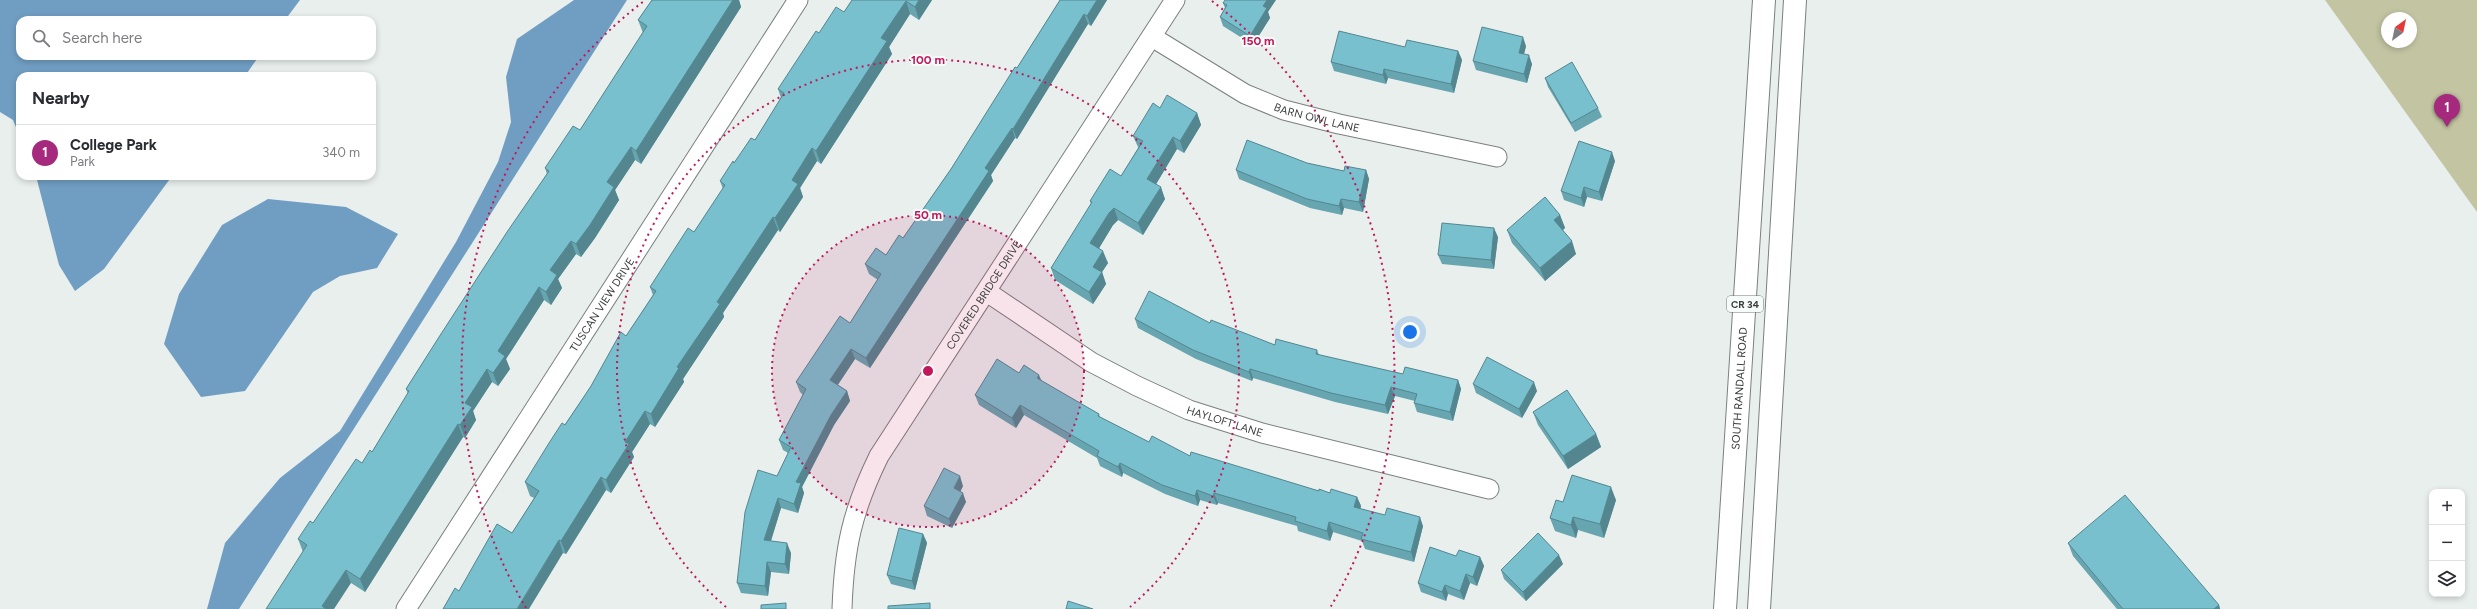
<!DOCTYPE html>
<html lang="en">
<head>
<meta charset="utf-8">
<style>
  body { margin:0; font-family:Figtree,sans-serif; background:#f7f7f7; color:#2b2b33 }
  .controls { position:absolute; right:12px; bottom:12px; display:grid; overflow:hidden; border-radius:8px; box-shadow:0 2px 6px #0003 }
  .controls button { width:36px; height:36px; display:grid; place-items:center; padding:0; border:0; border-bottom:1px solid #e1e1e2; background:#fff; color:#2b2b33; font:20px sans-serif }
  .compass { position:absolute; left:2381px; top:12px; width:36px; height:36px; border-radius:50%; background:#fff; box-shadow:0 2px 6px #0003; rotate:33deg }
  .you { position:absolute; left:1410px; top:332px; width:14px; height:14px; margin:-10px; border:3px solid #fff; border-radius:50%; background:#1a73e8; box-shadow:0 0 0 6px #1a73e833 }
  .badge { display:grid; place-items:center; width:26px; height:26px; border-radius:50%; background:#a5297d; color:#fff; font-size:13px; font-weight:700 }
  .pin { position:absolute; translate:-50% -33px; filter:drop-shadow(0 1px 2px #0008) }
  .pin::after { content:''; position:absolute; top:21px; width:14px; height:12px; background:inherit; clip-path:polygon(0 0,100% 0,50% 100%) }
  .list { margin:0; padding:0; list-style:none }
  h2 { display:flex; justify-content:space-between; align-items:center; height:52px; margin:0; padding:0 16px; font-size:17px }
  h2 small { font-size:13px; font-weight:400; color:#7c7c81 }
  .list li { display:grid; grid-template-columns:26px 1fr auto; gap:12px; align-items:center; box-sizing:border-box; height:56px; padding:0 16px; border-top:1px solid #e1e1e2 }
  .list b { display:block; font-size:15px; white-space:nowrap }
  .list p { margin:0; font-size:13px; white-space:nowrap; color:#7c7c81 }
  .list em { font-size:13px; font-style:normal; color:#7c7c81 }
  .icon { flex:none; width:22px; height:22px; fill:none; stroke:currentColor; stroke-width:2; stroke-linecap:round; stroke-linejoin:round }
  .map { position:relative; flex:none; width:2477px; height:609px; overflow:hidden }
  .search { position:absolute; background:#fff; box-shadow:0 2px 6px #0003; left:16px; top:16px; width:360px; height:44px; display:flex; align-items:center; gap:10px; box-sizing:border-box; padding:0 14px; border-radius:12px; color:#7c7c81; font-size:15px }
  .panel { position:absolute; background:#fff; box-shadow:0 2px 6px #0003; left:16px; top:72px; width:360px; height:108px; border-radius:12px }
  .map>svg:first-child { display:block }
  .green { fill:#c3c4a2; fill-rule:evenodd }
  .water { fill:#709ec3 }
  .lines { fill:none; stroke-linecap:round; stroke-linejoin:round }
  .street-casing { stroke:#7a807e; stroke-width:21 }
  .primary-casing { stroke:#7a807e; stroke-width:24 }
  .street { stroke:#fff; stroke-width:19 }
  .primary { stroke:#fff; stroke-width:22 }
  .wall { fill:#67a5b0 }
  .shaded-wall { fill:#548690 }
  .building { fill:#78c0cd; stroke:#548690 }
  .ring { fill:none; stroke:#c2185b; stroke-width:2; stroke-dasharray:2 4 }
  .labels { text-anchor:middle; stroke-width:4; stroke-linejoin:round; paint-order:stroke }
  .shield { fill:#f6fcfa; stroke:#737676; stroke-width:1 }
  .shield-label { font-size:10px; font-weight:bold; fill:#3b3d3d }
  .street-label { font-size:11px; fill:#3b3d3d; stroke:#f6fcfa }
  .centre { fill:#c2185b; stroke:#f6fcfa; stroke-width:2 }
  .ring-label { font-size:12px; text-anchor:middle; font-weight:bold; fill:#c2185b; stroke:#f6fcfa; stroke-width:4; stroke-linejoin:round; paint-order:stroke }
</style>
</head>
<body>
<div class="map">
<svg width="2477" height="609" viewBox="0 0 2477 609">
  <rect width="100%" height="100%" fill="#e8efed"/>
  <path class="green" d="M2325,0H2477V212ZM2387,18H2411V42H2387Z"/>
  <g class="water">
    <path d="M0,0H300L285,20H20V56H259L245,76H20V137L13,120L0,112Z"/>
    <path d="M574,0H627L239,609H207L225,543L280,478L340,431L456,242L498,162L511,122L506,77L517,39Z"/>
    <path d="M36,176H172L104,269L75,291L59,265Z"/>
    <path d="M268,199L346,207L398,234L377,268L340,276L313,292L245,391L201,397L164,344L179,294L222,225Z"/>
  </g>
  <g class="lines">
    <defs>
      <g id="street">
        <path id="s1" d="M1152,37L1245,94L1284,110L1339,124L1497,157"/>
        <path id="s2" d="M987,292L1091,362L1137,386L1189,410L1262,433L1489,489"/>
        <path id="s3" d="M406,609L798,0"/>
        <path id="s4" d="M842,609C844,549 852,511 879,456L1175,0"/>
      </g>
      <g id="primary">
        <path id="s5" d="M1725,609L1764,0"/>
        <path d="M1759,609L1795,0"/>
      </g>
    </defs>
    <use href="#street" class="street-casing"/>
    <use href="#primary" class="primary-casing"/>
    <use href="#street" class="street"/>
    <use href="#primary" class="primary"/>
  </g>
  <g class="wall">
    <path d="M652,0H739L741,7L641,164L635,160L615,190L619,200L595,238L581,257L576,254L558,279L562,288L551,305L544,300L506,359L510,369L498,386L492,382L473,411L476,420L465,438L463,437L365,592L303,552L298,539L313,523L362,463L372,452L408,394L406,389L547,174L545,168L580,130L643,33L638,20Z"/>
    <path d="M852,0H932L919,20L910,14L889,47L892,54L821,164L817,161L800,188L803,197L780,232L778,230L723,313L724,317L683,379L684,382L655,427L650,424L632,452L634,457L611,493L606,490L566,554L563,553L459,591L512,533L534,498L530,496L525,482L626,336L653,295L650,287L694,232L723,189L720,181L734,163L755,140L781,98L778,89L819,33L844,12Z"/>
    <path d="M1060,0H1107L1091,26L1088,24L1017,139L1015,138L991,175L993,181L870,368L855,359L838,385L847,391L850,401L834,425L802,487L804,493L798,513L781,508L771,541L791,553L789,574L771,572L768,596L741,593L737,583L777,476L788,453L783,450L779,440L803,395L800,392L796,382L850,323L878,280L869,274L865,264L886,255L903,238L951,169L1017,68Z"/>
    <path d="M1223,3L1268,12L1270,18L1253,45L1223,26L1220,17L1225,8Z"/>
    <path d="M1526,46L1524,54L1532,64L1527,83L1476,70L1473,61Z"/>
    <path d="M1405,47L1458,51L1462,60L1454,93L1388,78L1386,84L1334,71L1331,62Z"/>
    <path d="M1545,78L1598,108L1602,117L1575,132L1548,87Z"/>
    <path d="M1160,108L1197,113L1201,125L1184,153L1177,149L1156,184L1165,199L1143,235L1118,220L1113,225L1099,248L1108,263L1102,272L1106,284L1093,304L1055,280L1051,268L1091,204L1090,201L1121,176L1138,148V147L1133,136Z"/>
    <path d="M1615,161L1602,201L1587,197L1584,207L1564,200L1561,191Z"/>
    <path d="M1307,163L1344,171L1366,170L1369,179L1363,212L1344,208L1342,215L1310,208L1239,179L1236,170Z"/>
    <path d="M1560,215L1565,228L1563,230L1576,254L1545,281L1512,243L1507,230Z"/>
    <path d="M1498,237L1494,269L1442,264L1438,255Z"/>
    <path d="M1135,319L1210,323L1275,345L1317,350L1319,355L1403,374L1458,380L1461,389L1453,421L1417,412L1414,403L1415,401L1395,396L1388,414L1335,402L1253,378L1252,381L1196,359L1138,328Z"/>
    <path d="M1019,373L1041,381L1099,414L1100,417L1149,442L1190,456L1319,491L1357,497L1361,506L1360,509L1423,526L1414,562L1365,549L1362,541L1333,532L1330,541L1298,531L1297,526L1218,503L1217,505L1200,500L1198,506L1165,494L1123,473L1122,477L1100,466L1097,458L1024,415L1016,428L979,405L975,395Z"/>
    <path d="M1473,384L1537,391L1522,418L1476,393Z"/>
    <path d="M1533,412L1596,434L1601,447L1568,469L1538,425Z"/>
    <path d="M963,486L960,492L966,502L952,528L927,516L924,506Z"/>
    <path d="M1616,500L1604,538L1578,530L1576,538L1555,531L1550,518L1563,502Z"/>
    <path d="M923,534L927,543L915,590L891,584L887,575Z"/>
    <path d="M2068,543L2219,605L2220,609H2117L2073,556Z"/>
    <path d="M1456,556L1480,557L1484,566L1477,586L1470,583L1464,600L1448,594L1446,601L1421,592L1418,583Z"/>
    <path d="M1563,564L1526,601L1504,579L1501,570Z"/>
  </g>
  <g class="shaded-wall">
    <path d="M733,0H739L741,7L641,164L636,151Z"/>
    <path d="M919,0H932L919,20L915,7Z"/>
    <path d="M1097,0H1107L1091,26L1087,16Z"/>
    <path d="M1267,0H1276L1268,12L1270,18L1253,45L1250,36L1263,6Z"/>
    <path d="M906,1L910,14L889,47L892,54L821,164L816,151L881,38Z"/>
    <path d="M1084,14L1088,24L1017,139L1013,129Z"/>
    <path d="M1523,37L1526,46L1522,62L1519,53Z"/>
    <path d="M1458,51L1462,60L1454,93L1451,84Z"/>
    <path d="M1529,55L1532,64L1527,83L1524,74Z"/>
    <path d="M1384,69L1388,78L1386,84L1383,75Z"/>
    <path d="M1197,113L1201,125L1184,153L1180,141Z"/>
    <path d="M1012,128L1015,138L991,175L993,181L870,368L866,358L985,168Z"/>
    <path d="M1173,137L1177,149L1152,191L1147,179Z"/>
    <path d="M631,147L635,160L615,190L619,200L595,238L581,257L576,244L607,182Z"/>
    <path d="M812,148L817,161L800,188L803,197L780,232L775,218L792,180Z"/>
    <path d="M1612,152L1615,161L1602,201L1599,192Z"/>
    <path d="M1366,170L1369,179L1363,212L1359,202Z"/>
    <path d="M1161,187L1165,199L1143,235L1138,223Z"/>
    <path d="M1584,187L1587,197L1584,207L1581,198Z"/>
    <path d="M1341,199L1344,208L1342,215L1339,206Z"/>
    <path d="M1114,208L1118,220L1113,225L1095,255L1090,243L1109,213Z"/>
    <path d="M1560,215L1565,228L1559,233L1554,220Z"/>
    <path d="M773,217L778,230L723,313L724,317L683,379L684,382L655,427L651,414L677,367L717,302Z"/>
    <path d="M1494,228L1498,237L1494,269L1491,260Z"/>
    <path d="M571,241L576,254L558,279L562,288L551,305L546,292L550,270Z"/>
    <path d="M1572,241L1576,254L1545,281L1540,268Z"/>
    <path d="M1103,251L1108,263L1102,272L1106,284L1093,304L1089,292L1093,267Z"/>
    <path d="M539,287L544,300L506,359L510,369L498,386L493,373L498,351Z"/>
    <path d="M851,349L855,359L834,390L830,380Z"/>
    <path d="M487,369L492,382L473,411L476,420L465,438L460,425L465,403Z"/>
    <path d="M1250,369L1253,378L1252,381L1249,372Z"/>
    <path d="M1039,375L1043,384L1037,378Z"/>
    <path d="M1458,380L1461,389L1453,421L1450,412Z"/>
    <path d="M1534,382L1537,391L1522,418L1519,409Z"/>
    <path d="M1391,387L1395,396L1388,414L1385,405Z"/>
    <path d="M847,391L850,401L834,425L802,487L804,493L798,513L794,504L796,482L831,415Z"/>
    <path d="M1020,405L1024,415L1016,428L1012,418Z"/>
    <path d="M645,411L650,424L632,452L634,457L611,493L606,480L625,442Z"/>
    <path d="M458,424L463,437L365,592L360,579Z"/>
    <path d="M1596,434L1601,447L1568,469L1563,456Z"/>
    <path d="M1120,463L1123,473L1122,477L1118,467Z"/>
    <path d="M960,476L963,486L957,498L954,488Z"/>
    <path d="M601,477L606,490L566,554L561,541Z"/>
    <path d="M1611,487L1616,500L1604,538L1600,524Z"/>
    <path d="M1197,490L1200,500L1198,506L1195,496Z"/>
    <path d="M963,493L966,502L952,528L949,519Z"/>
    <path d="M1214,493L1218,503L1217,505L1213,496Z"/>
    <path d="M1357,497L1361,506L1358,517L1354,507Z"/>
    <path d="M778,498L781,508L768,550L764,540Z"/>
    <path d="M1420,517L1423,526L1414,562L1411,552Z"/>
    <path d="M1573,517L1578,530L1576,538L1571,525Z"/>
    <path d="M1329,522L1333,532L1330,541L1327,531Z"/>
    <path d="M923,534L927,543L915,590L912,581Z"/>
    <path d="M559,540L563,553L529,609H517Z"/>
    <path d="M787,543L791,553L789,574L785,564Z"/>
    <path d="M1559,555L1563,564L1526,601L1523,592Z"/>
    <path d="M1480,557L1484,566L1477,586L1473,577Z"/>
    <path d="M767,562L771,572L768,596L765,586Z"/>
    <path d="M346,570L351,583L334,609H323L322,606Z"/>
    <path d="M1466,574L1470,583L1464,600L1460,591Z"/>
    <path d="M1445,585L1448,594L1446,601L1442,592Z"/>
    <path d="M2219,605L2220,609H2214Z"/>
  </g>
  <g class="building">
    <path d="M652,0H733L636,151L631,147L607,182L614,187L590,225L576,244L571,241L550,270L557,275L546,292L539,287L498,351L505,356L493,373L487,369L465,403L472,407L460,425L458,424L360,579L346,570L322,606L326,609H266L307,545L298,539L310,521L313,523L356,459L362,463L370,450L372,452L409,391L406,389L439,337L507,232L549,171L545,168L573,126L580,130L647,26L638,20Z"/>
    <path d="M852,0H919L915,7L906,1L881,38L887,41L816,151L812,148L792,180L798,184L775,218L773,217L717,302L720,304L677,367L679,368L651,414L645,411L625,442L629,444L606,480L601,477L561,541L559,540L517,609H443L455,588L459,591L497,524L512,533L539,491L525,482L549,443L562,423L565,425L591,386L621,332L626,336L656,291L650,287L688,228L694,232L725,185L720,181L733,161L734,163L751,138L755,140L784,93L778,89L816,31L819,33L836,7L844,12Z"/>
    <path d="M1060,0H1097L1087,16L1084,14L1013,129L1012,128L985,168L989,171L866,358L851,349L830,380L847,391L831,415L796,482L801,483L794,504L778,498L764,540L787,543L785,564L767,562L765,586L737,583L745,512L758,470L777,476L791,447L779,440L806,389L796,382L840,316L850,323L881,274L865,264L876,248L886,255L899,235L903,238L951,169L1015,67L1017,68Z"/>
    <path d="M1225,0H1267L1263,6L1267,8L1250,36L1220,17L1227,5L1223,3Z"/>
    <path d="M1482,27L1523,37L1519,53L1529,55L1524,74L1473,61Z"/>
    <path d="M1339,31L1405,47L1407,40L1458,51L1451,84L1384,69L1383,75L1331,62Z"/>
    <path d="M1572,62L1598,108L1571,123L1545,78Z"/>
    <path d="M1167,95L1197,113L1180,141L1173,137L1147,179L1161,187L1138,223L1114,208L1109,213L1090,243L1103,251L1093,267L1102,272L1089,292L1051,268L1092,202L1090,201L1110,169L1121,176L1143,141L1133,136L1153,103L1160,108Z"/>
    <path d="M1247,140L1307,163L1344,171L1345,166L1366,170L1359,202L1341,199L1339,206L1307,199L1236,170Z"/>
    <path d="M1579,141L1612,152L1599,192L1584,187L1581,198L1561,191Z"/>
    <path d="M1545,197L1560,215L1554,220L1572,241L1540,268L1507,230Z"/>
    <path d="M1442,223L1494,228L1491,260L1438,255Z"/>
    <path d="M1149,291L1210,323L1211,320L1275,345L1276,339L1317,350L1316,354L1403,374L1405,367L1458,380L1450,412L1414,403L1417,394L1391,387L1385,405L1331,393L1250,369L1249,372L1193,350L1135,319Z"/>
    <path d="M1487,357L1534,382L1519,409L1473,384Z"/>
    <path d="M997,359L1019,373L1024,365L1039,375L1037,378L1099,414L1098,416L1149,442L1152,436L1190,456L1191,452L1319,491V489L1330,493L1331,489L1357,497L1354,507L1385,515L1387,508L1420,517L1411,552L1361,539L1363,533L1329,522L1327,531L1295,521L1296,517L1214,493L1213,496L1197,490L1195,496L1162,485L1120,463L1118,467L1097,456L1099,451L1020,405L1012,418L975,395Z"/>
    <path d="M1567,390L1596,434L1563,456L1533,412Z"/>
    <path d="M944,468L960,476L954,488L963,493L949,519L924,506Z"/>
    <path d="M1572,475L1611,487L1600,524L1573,517L1571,525L1550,518L1556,500L1563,502Z"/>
    <path d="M2125,495L2219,605L2214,609H2123L2068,543Z"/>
    <path d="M899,528L923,534L912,581L887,575Z"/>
    <path d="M1538,533L1559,555L1523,592L1501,570Z"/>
    <path d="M1430,547L1456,556L1459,550L1480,557L1473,577L1466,574L1460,591L1445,585L1442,592L1418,583Z"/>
    <path d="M1068,601L1093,609H1066Z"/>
    <path d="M786,603V609H761V605Z"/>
    <path d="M930,603V609H888V606Z"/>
  </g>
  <circle cx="928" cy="371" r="156" fill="#c2185b" fill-opacity=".12"/>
  <g class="ring">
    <circle cx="928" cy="371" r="156"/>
    <path d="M726 607A311 311 0 1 1 1130 607"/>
    <path d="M526 608A467 467 0 0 1 644 1M1212 1A467 467 0 0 1 1330 608"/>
  </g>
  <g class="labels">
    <rect class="shield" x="1727" y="296" width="36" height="16" rx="3"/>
    <g class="shield-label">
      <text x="1745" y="308">CR 34</text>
    </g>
    <g class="street-label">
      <text dy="4" stroke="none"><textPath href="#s1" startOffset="185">BARN OWL LANE</textPath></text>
      <text dy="4" stroke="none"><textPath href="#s4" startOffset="351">COVERED BRIDGE DRIVE</textPath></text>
      <text dy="4" stroke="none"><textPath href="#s3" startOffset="362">TUSCAN VIEW DRIVE</textPath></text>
      <text dy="4" stroke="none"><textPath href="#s5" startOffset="221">SOUTH RANDALL ROAD</textPath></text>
      <text dy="4" stroke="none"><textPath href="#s2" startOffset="272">HAYLOFT LANE</textPath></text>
    </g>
  </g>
  <circle cx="928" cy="371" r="6" class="centre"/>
  <g class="ring-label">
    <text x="1258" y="45">150 m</text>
    <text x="928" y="64">100 m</text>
    <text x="928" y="219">50 m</text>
  </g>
</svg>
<div class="controls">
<button>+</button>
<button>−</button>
<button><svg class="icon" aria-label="layers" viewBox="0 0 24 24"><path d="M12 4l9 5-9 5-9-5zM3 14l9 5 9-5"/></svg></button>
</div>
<svg class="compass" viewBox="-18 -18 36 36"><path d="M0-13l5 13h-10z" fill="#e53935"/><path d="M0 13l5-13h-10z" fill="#7c7c81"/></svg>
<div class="you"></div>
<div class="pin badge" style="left:2447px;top:127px">1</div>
<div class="search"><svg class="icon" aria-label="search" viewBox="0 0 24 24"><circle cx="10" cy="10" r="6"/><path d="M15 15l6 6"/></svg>Search here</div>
<section class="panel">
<h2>Nearby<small></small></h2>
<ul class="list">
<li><span class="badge">1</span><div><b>College Park</b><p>Park</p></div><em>340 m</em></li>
</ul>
</section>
</div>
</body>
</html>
